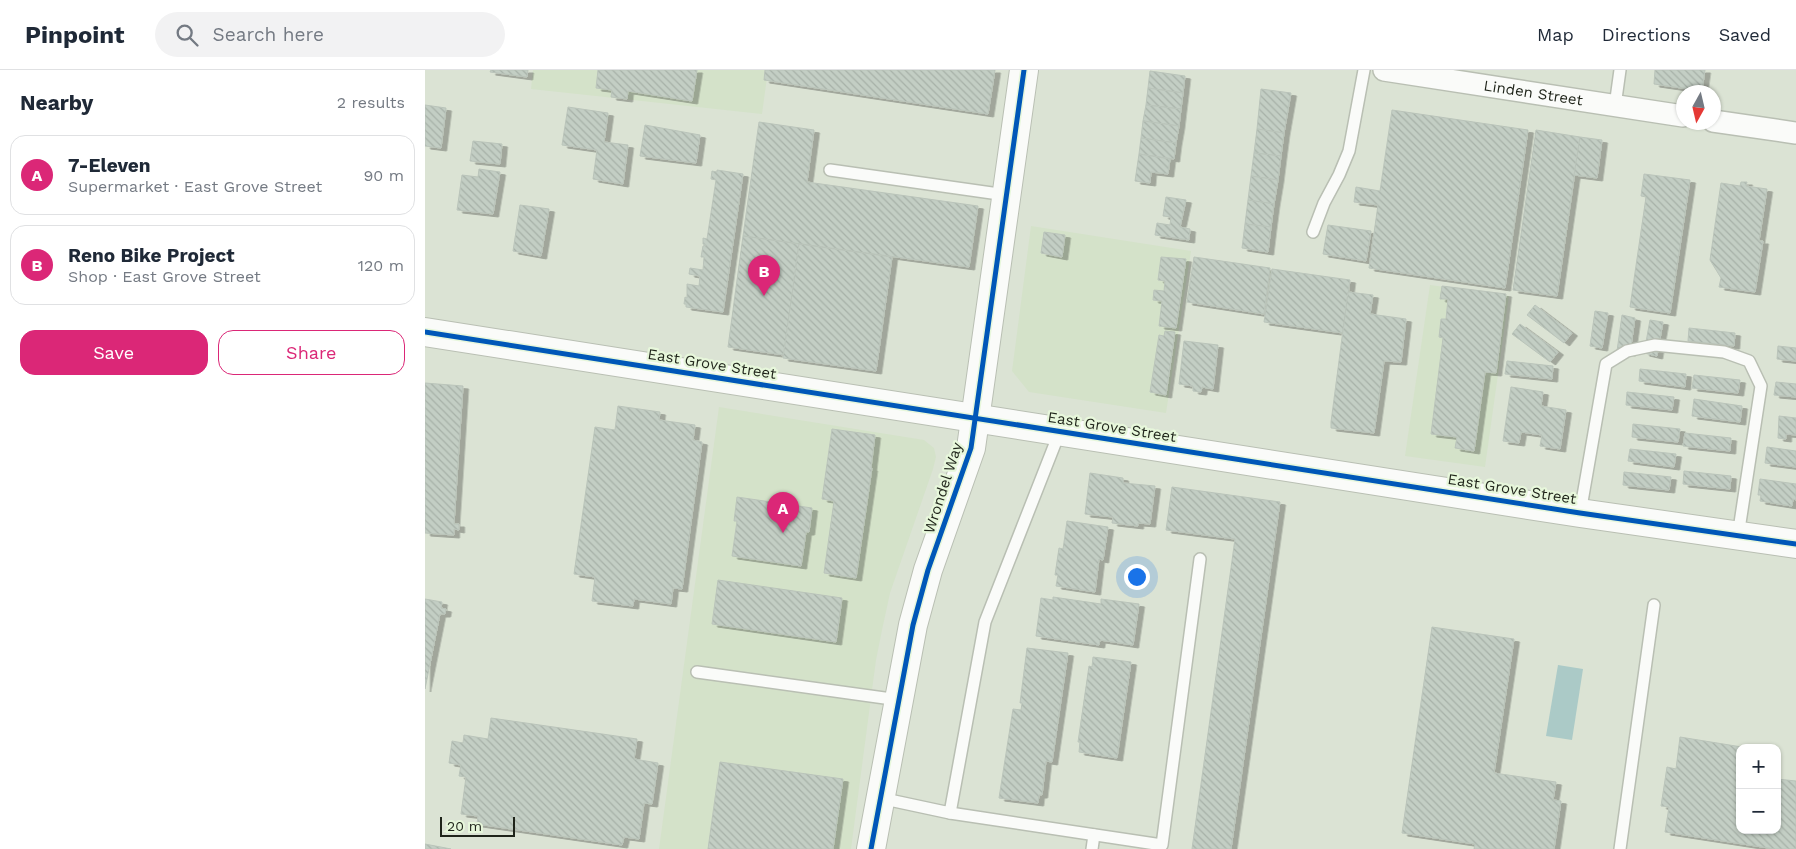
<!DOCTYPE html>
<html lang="en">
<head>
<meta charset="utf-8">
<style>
  body { margin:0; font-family:"Work Sans",sans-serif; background:#f2f2f3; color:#1f2937 }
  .controls { position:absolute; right:15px; bottom:15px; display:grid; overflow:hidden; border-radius:10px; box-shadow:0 1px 4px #0004 }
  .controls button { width:45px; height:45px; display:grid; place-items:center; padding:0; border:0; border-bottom:1px solid #e0e1e3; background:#fff; color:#1f2937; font:25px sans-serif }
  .compass { position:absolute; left:1251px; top:15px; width:45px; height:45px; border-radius:50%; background:#fff; box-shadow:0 1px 4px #0004; rotate:188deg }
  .scale { position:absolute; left:15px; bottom:12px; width:75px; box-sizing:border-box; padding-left:5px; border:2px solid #1f241a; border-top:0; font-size:14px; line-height:18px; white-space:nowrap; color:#1f241a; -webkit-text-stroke:4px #e7f7db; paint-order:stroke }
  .you { position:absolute; left:711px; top:506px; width:18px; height:18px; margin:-12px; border:4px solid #fff; border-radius:50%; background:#1a73e8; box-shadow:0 0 0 8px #1a73e833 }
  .badge { display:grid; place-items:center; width:32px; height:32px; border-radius:50%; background:#db2777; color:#fff; font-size:16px; font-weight:700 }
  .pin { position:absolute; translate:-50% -41px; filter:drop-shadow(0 1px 2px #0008) }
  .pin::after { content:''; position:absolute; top:26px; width:18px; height:15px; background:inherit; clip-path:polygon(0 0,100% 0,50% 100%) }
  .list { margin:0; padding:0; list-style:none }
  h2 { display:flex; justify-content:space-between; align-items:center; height:65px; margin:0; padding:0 20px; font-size:21px }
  h2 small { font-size:16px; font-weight:400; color:#747a83 }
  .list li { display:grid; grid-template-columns:32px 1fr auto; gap:15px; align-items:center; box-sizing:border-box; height:80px; margin:0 10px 10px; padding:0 10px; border:1px solid #e0e1e3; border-radius:15px }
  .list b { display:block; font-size:19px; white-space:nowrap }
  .list p { margin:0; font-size:16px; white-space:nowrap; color:#747a83 }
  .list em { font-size:16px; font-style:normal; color:#747a83 }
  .actions { display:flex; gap:10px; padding:15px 20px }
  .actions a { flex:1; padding:11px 0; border:1px solid #db2777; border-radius:15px; text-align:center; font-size:18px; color:#db2777 }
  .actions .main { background:#db2777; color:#fff }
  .icon { flex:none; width:28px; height:28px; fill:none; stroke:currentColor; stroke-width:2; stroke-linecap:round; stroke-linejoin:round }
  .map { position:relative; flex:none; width:1371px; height:779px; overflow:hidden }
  header { display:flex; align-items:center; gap:30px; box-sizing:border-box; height:70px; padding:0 25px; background:#fff; border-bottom:1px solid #e0e1e3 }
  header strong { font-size:24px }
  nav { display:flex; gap:28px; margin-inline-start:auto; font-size:18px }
  .search { width:350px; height:45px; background:#f2f2f3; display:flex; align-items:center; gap:12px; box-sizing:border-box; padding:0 18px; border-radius:28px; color:#747a83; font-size:19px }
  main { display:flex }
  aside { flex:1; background:#fff }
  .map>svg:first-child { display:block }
  .built { fill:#d4e2c9 }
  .water { fill:#abcac7 }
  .building { fill:url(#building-back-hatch); stroke:#bac4ba; filter:url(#shadow) }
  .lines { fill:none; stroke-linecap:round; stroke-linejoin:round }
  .lane-casing { stroke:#b9bfb3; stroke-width:14 }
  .street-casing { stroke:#b9bfb3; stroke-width:24 }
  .secondary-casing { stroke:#b9bfb3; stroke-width:30 }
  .lane { stroke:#fafbf9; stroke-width:11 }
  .street { stroke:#fafbf9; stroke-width:21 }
  .secondary { stroke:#fafbf9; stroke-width:28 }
  .cycleway-casing { stroke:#e7f7db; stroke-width:8 }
  .cycleway { stroke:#0057b8; stroke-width:5 }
  .labels { text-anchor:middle; stroke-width:4.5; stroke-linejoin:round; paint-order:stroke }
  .street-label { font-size:15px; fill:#1f241a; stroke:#e7f7db }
</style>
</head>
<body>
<header>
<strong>Pinpoint</strong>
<div class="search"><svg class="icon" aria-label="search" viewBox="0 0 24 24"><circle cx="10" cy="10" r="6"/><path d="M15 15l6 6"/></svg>Search here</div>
<nav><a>Map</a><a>Directions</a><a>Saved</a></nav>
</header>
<main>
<aside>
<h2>Nearby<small>2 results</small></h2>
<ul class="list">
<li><span class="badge">A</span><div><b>7-Eleven</b><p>Supermarket · East Grove Street</p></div><em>90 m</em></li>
<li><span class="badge">B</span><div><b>Reno Bike Project</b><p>Shop · East Grove Street</p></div><em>120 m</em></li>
</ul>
<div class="actions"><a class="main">Save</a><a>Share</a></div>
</aside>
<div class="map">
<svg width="1371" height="779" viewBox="0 0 1371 779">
  <defs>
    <pattern id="building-back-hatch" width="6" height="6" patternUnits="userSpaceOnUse" patternTransform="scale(1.25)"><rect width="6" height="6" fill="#c3cec4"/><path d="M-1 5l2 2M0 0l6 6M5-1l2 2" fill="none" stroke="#a7b1a8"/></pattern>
    <filter id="shadow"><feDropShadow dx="5.5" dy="3" stdDeviation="0" flood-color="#0004"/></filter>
  </defs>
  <rect width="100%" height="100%" fill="#dbe3d4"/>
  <g class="built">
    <path d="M108,0H343L337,44L106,19Z"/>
    <path d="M606,156L766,181L741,343L604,322L587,301Z"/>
    <path d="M1005,215L1084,226L1060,397L980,386Z"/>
    <path d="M294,337L499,370L509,378L511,387L508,399L465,523L457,560L451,590L426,779H234Z"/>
  </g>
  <path class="water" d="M1133,595L1158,599L1147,670L1121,666Z"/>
  <g class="building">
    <path d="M66,0H103L102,7L65,2Z"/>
    <path d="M173,0H272L267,31L203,21L202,29L186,27L187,20L171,18Z"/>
    <path d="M340,0H570L563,44L339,10Z"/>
    <path d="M1230,0H1280L1277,21L1229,14Z"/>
    <path d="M725,1L760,6L758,23L723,18Z"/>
    <path d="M723,18L758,23L756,39L721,35Z"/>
    <path d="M836,19L866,23L859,63L832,59Z"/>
    <path d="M0,35L21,38L16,78L0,76Z"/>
    <path d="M721,35L756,39L754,56L718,51Z"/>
    <path d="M143,37L183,43L179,72L203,75L198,114L168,109L172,80L137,75Z"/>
    <path d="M967,40L1103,60L1080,218L944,198L953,135L929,132L931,117L955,121Z"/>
    <path d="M718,51L754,56L751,73L716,68Z"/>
    <path d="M334,52L389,60L382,112L553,136L544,197L318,166Z"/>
    <path d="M220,55L275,65L271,93L215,86Z"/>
    <path d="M832,59L859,63L856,86L829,83Z"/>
    <path d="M1111,60L1155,67L1132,226L1088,220Z"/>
    <path d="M1155,67L1177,70L1172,108L1149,105Z"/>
    <path d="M716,68L751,73L749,89L714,84Z"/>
    <path d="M48,71L77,74L75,94L45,91Z"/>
    <path d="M829,83L856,86L853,110L826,106Z"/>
    <path d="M714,84L745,89L743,104L726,102L725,113L710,111Z"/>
    <path d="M54,99L75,102L68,144L32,140L37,105L53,107Z"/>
    <path d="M292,100L318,104L298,242L261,237V234H259L260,227L262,228V214L274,216L275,206L264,204L265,198L278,200L279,187H276L278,176L281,175L278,174V168L282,169L291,110L286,109L287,101L292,102Z"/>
    <path d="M1219,104L1265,110L1245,243L1205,237L1221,127L1216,126Z"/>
    <path d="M826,106L853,110L849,134L823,130Z"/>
    <path d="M1316,112H1322L1321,116L1342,119L1334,171H1338L1330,222L1294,217L1296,208L1285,190L1296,113L1315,116Z"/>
    <path d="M741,127L761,130L755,157L765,159L764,170L730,165L732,153L745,155L746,147L738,146Z"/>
    <path d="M823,130L849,134L846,157L820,154Z"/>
    <path d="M95,135L124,139L116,186L88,181Z"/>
    <path d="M820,154L846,157L843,182L817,178Z"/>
    <path d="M903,155L946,161L941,191L898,184Z"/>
    <path d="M619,162L640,165L637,187L616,183Z"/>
    <path d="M318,166L374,174L359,285L303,277Z"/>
    <path d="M374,174L467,187L451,301L358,288Z"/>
    <path d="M736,187L761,189L751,258L734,256L737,231L728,230L729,220L739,221L740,211L733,210Z"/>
    <path d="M769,187L845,198L839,244L762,232Z"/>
    <path d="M847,199L925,210L918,263L839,252Z"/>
    <path d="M1017,216L1081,224L1071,303L1060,302L1049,381L1030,378L1032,367L1006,364L1018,268L1014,267L1016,249H1021L1023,229H1015Z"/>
    <path d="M923,222L948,225L945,244L981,249L976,292L959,291L949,363L906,358V352Z"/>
    <path d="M1110,235L1147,263L1139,273L1102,245Z"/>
    <path d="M1170,241L1183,243L1177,278L1165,276Z"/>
    <path d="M1197,245L1210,248L1205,283L1192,281Z"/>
    <path d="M1225,250L1238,252L1232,286L1219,283Z"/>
    <path d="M1095,254L1133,282L1125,292L1087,264Z"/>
    <path d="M1264,258L1310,263L1309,276L1263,271Z"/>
    <path d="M740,261L750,262L741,325L725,322L734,265L739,266Z"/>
    <path d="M759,271L793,275L788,319L777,317L776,322L768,321V316L754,314Z"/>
    <path d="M1353,276L1371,278V291L1352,289Z"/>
    <path d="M1082,291L1128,296L1127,309L1080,304Z"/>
    <path d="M1215,299L1261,304L1260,317L1214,311Z"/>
    <path d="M1269,305L1315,310L1313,323L1267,318Z"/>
    <path d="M1351,312L1371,314V327L1349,325Z"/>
    <path d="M0,313L38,316L29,454H34V460L29,459V465L0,463Z"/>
    <path d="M1086,317L1118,322L1116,336L1141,340L1135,379L1115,376L1117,365L1096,362L1094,373L1078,371Z"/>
    <path d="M1202,322L1249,327L1247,340L1201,335Z"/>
    <path d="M1269,329L1317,336L1315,352L1267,346Z"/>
    <path d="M193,336L235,342L234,350L270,355L268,370L277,372L257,519L248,518L246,534L209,529L208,536L167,531L170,507L149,504L170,357L190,360Z"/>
    <path d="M1354,346L1371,348V365L1361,364V369L1353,368Z"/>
    <path d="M1208,354L1255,359L1253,372L1207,367Z"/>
    <path d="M407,359L450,365L446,398H447L431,508L399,503L409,431L397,429Z"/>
    <path d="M1260,363L1306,368L1305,381L1258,376Z"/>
    <path d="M1342,377L1371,381V397L1340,393Z"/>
    <path d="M1205,379L1251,384L1249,397L1203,391Z"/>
    <path d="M1259,401L1306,406L1305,419L1258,414Z"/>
    <path d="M1199,402L1246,407L1244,420L1198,415Z"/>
    <path d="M665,403L698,408V413L730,416L725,454L713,453V456L687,453L688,447L660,444Z"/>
    <path d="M1335,409L1371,414V430L1368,429L1367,436L1335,431L1336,425H1333Z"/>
    <path d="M747,417L855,432L806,779H767L810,469L741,460Z"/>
    <path d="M312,427L387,438L384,462H381L376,496L307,486L312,451H309Z"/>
    <path d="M642,451L683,457L678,490L674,489L670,522L631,516L633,505H630L634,478L638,479Z"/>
    <path d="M293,510L417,528L411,572L287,554Z"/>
    <path d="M628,527L676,534V529L714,534L708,575L675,570L674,575L611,566L616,528L628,530Z"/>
    <path d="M0,529L17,532L16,538L21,539L20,544H15L0,619Z"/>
    <path d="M1007,557L1089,569L1069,703L1131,712L1128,730L1136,731L1129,779H1049L1050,774L977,763Z"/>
    <path d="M602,578L643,583L627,692L621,691L617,725H614L613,733L574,728L588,639L596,640L597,633H595Z"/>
    <path d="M668,587L706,592L692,688L654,682L655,672H653L664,596L667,597Z"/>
    <path d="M66,648L212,669L209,689L233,693L227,734L219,733L214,769L199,767L197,775L52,754L53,746L36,744L41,707L34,706L36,695L24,693L27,671L38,673L39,665L63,669Z"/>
    <path d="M1255,667L1323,678H1315V760H1352V709L1371,711V779H1350L1240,762L1244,737L1236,736L1242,697L1251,699Z"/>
    <path d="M295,692L418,709L408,779H283Z"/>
    <path d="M0,774L26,779H0Z"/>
  </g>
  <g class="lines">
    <defs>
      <g id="lane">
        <path d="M1190,36L1195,0"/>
        <path d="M405,100L581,125"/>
        <path d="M888,162L899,133L914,105L924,81L939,0"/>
        <path d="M1155,443L1181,294L1202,281L1230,275L1299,282L1324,291L1336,316L1313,466"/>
        <path d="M272,602L474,630"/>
        <path d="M455,728L525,743L560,552L635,361"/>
        <path d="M525,743L737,775L775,489"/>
        <path d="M667,779L669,765"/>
        <path d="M1195,779L1229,535"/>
      </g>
      <g id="street">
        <path id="s1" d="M959,0L1258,46"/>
        <path d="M1288,51L1371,63"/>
      </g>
      <g id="secondary">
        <path d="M0,262L1155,443L1371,474"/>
        <path d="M446,779L488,555L503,500L546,378L599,0"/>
      </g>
    </defs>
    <use href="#lane" class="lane-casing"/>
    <use href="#street" class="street-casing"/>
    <use href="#secondary" class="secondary-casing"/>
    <use href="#lane" class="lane"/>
    <use href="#street" class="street"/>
    <use href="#secondary" class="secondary"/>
    <defs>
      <g id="cycleway">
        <path d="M0,262L1155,443L1371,474"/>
        <path d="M446,779L488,555L503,500L546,378L599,0"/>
      </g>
    </defs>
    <use href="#cycleway" class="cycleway-casing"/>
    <use href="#cycleway" class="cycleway"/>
  </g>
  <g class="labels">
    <g class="street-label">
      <text dy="5" stroke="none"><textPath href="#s1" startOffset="151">Linden Street</textPath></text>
      <text transform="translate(287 294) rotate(9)" y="5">East Grove Street</text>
      <text transform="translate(687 357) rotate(9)" y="5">East Grove Street</text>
      <text transform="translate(518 418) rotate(-72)" y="5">Wrondel Way</text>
      <text transform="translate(1087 419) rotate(9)" y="5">East Grove Street</text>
    </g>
  </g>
</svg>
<div class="controls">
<button>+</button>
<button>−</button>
</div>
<svg class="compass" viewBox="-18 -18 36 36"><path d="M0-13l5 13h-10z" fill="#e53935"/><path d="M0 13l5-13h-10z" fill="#747a83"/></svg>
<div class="scale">20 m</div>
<div class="you"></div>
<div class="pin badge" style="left:358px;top:463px">A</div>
<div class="pin badge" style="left:339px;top:226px">B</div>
</div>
</main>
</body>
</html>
